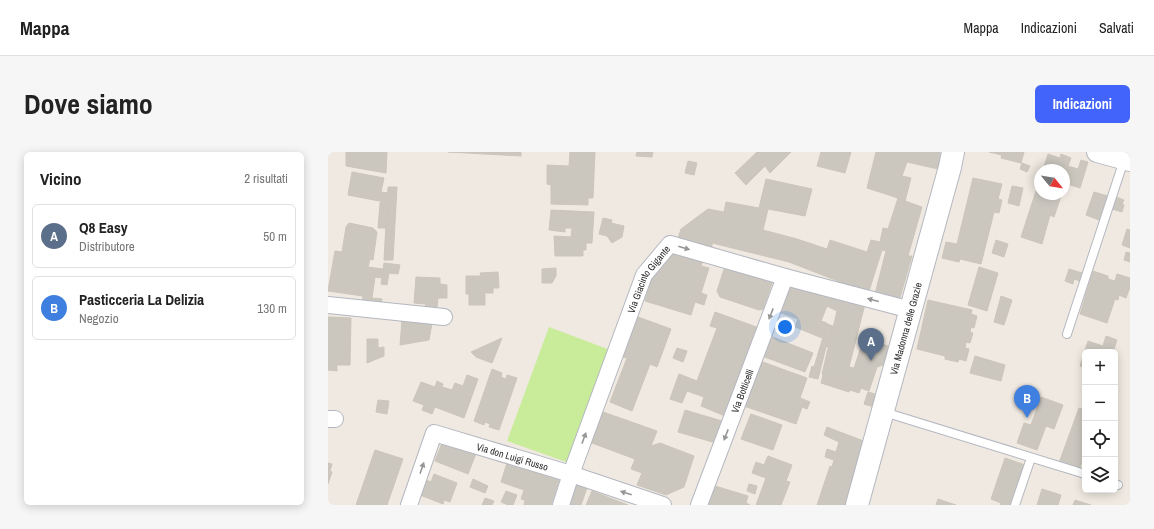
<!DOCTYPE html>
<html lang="it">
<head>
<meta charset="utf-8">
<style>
  body { margin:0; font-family:"Archivo Narrow",sans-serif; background:#f6f6f6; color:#222 }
  .controls { position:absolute; right:12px; bottom:12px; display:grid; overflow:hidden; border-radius:6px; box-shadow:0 2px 10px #0003 }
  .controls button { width:36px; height:36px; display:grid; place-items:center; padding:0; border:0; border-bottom:1px solid #e0e0e0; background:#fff; color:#222; font:20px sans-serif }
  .compass { position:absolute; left:706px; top:12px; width:36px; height:36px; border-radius:50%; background:#fff; box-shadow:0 2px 10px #0003; rotate:120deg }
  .you { position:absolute; left:457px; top:175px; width:14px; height:14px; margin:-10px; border:3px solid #fff; border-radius:50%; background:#1a73e8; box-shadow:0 0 0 6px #1a73e833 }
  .badge { display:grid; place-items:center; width:26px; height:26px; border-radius:50%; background:#4264fb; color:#fff; font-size:13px; font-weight:700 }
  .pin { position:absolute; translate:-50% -33px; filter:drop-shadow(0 1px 2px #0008) }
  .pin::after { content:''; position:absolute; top:21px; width:14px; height:12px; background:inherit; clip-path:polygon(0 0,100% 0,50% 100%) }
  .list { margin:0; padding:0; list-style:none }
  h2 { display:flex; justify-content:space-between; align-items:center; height:52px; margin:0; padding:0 16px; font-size:17px }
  h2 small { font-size:13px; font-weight:400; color:#767676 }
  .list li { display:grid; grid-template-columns:26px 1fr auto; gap:12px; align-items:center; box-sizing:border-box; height:64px; margin:0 8px 8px; padding:0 8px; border:1px solid #e0e0e0; border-radius:6px }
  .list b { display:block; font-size:15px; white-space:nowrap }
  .list p { margin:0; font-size:13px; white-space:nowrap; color:#767676 }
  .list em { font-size:13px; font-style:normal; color:#767676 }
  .icon { flex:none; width:22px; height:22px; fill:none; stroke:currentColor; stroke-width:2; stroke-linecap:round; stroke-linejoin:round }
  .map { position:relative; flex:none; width:802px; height:353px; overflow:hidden; border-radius:6px }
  header { display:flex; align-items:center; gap:24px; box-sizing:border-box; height:56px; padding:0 20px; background:#fff; border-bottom:1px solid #e0e0e0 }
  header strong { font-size:19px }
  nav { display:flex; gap:22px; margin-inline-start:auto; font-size:14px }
  .intro { display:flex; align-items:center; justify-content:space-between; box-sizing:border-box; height:96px; padding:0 24px }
  h1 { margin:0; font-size:28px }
  .button { padding:10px 18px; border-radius:6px; background:#4264fb; color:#fff; font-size:14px; font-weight:700 }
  main { display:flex; gap:24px; padding:0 24px }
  aside { flex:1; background:#fff; border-radius:6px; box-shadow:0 2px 10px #0003 }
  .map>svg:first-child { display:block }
  .pitch { fill:#c9ec9a }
  .building { fill:#cbc7bf; stroke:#cbc5ba }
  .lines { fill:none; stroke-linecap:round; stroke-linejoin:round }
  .service-casing { stroke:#b4b7c1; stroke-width:10 }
  .minor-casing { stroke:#b4b7c1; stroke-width:18 }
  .tertiary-casing { stroke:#b4b7c1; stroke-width:22 }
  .secondary-casing { stroke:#b4b7c1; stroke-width:24 }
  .service { stroke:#fff; stroke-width:8 }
  .minor { stroke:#fff; stroke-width:16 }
  .tertiary { stroke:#fff; stroke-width:20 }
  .secondary { stroke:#fff; stroke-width:22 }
  .oneway { fill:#969696 }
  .labels { text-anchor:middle; stroke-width:3; stroke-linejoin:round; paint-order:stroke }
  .street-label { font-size:10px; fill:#2e2e2e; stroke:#fff }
</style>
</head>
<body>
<header>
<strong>Mappa</strong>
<nav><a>Mappa</a><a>Indicazioni</a><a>Salvati</a></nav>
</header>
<div class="intro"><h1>Dove siamo</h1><a class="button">Indicazioni</a></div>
<main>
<aside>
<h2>Vicino<small>2 risultati</small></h2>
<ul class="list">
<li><span class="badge" style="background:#5c6f8a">A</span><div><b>Q8 Easy</b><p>Distributore</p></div><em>50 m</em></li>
<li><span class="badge" style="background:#3f7fe0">B</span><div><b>Pasticceria La Delizia</b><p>Negozio</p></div><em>130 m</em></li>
</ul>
</aside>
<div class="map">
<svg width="802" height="353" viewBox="0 0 802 353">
  <rect width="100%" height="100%" fill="#efe9e1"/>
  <path class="pitch" d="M221,175L282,198L241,311L179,289Z"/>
  <g class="building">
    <path d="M18,0H59L58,21L18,14Z"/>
    <path d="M120,0H193V4Z"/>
    <path d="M242,0H267L265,46H260V53L223,52V33L219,32V13L241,14Z"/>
    <path d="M309,0H325L324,5L308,4Z"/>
    <path d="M429,0H463L442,21L437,14L418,33L407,21Z"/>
    <path d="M493,0H523L517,21L489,14Z"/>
    <path d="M548,0H612L610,17L579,10L574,24L583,26L577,49L594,55L580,104H584L571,149L547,142L558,99L554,98L541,139L515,131L461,110L384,91V95L350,86L353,77L380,57L396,60L398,50L431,56L438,27L484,37L477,64L440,57L435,78L469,87L499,97L502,88L539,100L543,88L552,90L555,76L560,77L570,46L539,36Z"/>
    <path d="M661,0H696L693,11L673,6L674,3Z"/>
    <path d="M720,2L732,6L733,2L743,6L740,14L750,17L753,8L760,10L752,36L736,31V18H715Z"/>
    <path d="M360,9L369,11L366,23L357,21Z"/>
    <path d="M694,11L702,14L699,20L692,17Z"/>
    <path d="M24,20L56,26L51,49L20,43Z"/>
    <path d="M645,26L674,32L670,47L674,48L671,61L666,60L653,112L632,107L631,110L614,106L618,90L629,92Z"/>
    <path d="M712,27V42H731L730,43L733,44L726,65L722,63L714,92L693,85Z"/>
    <path d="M684,34L695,36L691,54L680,51Z"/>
    <path d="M60,35H69L65,108H56Z"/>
    <path d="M53,40L60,41L58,76H50Z"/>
    <path d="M766,40L780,44L771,68L758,63Z"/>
    <path d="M788,45L796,48L794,52L796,53L794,60L784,57Z"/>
    <path d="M223,58L266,60L264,91H258V98H255V104H227L226,84L243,85L244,76H237V80L221,78Z"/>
    <path d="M275,66L284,68L283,71L296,74L294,85L284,91L279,84L271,82Z"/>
    <path d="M21,71L45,76L49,80L45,108L42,107L40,115L55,117L53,126L47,125L44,146L54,147L53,156L34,153L35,144L0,139L7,99L14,100L18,75Z"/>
    <path d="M799,77L802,78V96L794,93Z"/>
    <path d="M668,88L680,92L676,105L664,101Z"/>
    <path d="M346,97L376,106L373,114L381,116L373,141L379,143L376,153L367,150L363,163L317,149L328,111L336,113L339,104L343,106Z"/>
    <path d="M798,100L802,101V110L796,108Z"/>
    <path d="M56,111L72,113L70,122L61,121L59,133L53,132Z"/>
    <path d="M398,111L443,126L444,131L435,157L431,158L392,145L389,139Z"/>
    <path d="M651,115L670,121L659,159L640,153Z"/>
    <path d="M228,116V124L224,131H214V117Z"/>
    <path d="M741,117L754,121L752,129L746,127L745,132L737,129Z"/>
    <path d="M765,119L780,124V127L787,129L789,122L802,126V135L798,146L791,143L790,148L787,147L779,171L752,162Z"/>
    <path d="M170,120L171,136H165V141H157V153H141V142H138V124H153L152,121Z"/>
    <path d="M88,125L112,126V132L119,133V146H110L109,156L97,155L98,152L86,151Z"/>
    <path d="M464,130L537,152L521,215L526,216L536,186L563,195L558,212L549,215L541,239L494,222L509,159L499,154L493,169L499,171L494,186L467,175L470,167L453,161Z"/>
    <path d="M673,144L684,148L676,173L666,170Z"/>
    <path d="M600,148L644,158L643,162L649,164L646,176L643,175L642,180L645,181L642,191L638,190L637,196L641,197L638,209L631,207L630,210L617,207V204L589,197Z"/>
    <path d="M387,160L431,176L397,264L373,254L376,245L359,239L354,251L342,247L351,222L369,229L389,176L382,174Z"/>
    <path d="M0,165L23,166L22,213H9V219L0,218Z"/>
    <path d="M310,165L343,177L329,215L322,212L304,259L282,250L299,206L295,205Z"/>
    <path d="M74,168L104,171L101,188L72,193Z"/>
    <path d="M499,172L505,174L501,195H498L490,227L481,225L484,214L486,215Z"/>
    <path d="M442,184L485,201L477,220L434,204Z"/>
    <path d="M778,184L789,188L785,200L777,198L776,200H757V216L752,214L760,189L775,194Z"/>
    <path d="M174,186L164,211L148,205L143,200Z"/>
    <path d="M39,187H50V196L56,195V204L39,211Z"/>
    <path d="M349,196L359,199L355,210L345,206Z"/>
    <path d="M647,204L677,213L673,229L642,221Z"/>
    <path d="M432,209L479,226L472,246L482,250L479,257L474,255L468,272L416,254Z"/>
    <path d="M164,217L174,221L173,225L178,227L179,223L189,226L171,278L161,275L162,272L157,270L156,273L146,269Z"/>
    <path d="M139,223L150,227L136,266L107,255L104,262L94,258L96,253L85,249L93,230L107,235L109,229L115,232L114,235L124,238L127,231L135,234Z"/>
    <path d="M495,223L533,236L531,241L522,238L521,240L493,231Z"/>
    <path d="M540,240L550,243L546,255L536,252Z"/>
    <path d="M713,245L735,253L726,277L718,274L709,298L689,291L696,271L703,273Z"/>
    <path d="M50,248L61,249L59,262L48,260Z"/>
    <path d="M751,256L757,258V302L751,318L731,311Z"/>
    <path d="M357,258L394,269L388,291L350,280Z"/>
    <path d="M275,260L329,279L323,294L332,291L366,304L356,335L338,343L309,333L314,321L303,317L307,307L264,291Z"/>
    <path d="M423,262L454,273L445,298L413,287Z"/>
    <path d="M499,275L538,290L532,316L518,353H489L502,314L504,315L506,308L497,305L499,297L508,300L511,290L496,283Z"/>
    <path d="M116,286L149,299L140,322L107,309Z"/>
    <path d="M47,298L75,307L59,353H28Z"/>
    <path d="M440,304L464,313L458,329L462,330L453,353H428L438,326L424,321L428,310L436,313Z"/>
    <path d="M677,306L697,313L684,353H672L673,351L663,347Z"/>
    <path d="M0,311L4,312L2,319L4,320L0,332Z"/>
    <path d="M179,311L231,328L223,353H196L197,348L193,347L196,338L173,330Z"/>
    <path d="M106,322L129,331L122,350L116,348L115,352L92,343L93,334L96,335L98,328L103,330Z"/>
    <path d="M145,327L160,334L157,341L142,335Z"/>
    <path d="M421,332L429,334L427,342L419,339Z"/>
    <path d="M249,333L259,336L253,353H244L242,352Z"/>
    <path d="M387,334L420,344L418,351L422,353H381Z"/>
    <path d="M714,337L733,343L730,353H709Z"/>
    <path d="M178,339L189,343L185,353H180L173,350Z"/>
    <path d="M264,339L300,353H258Z"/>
    <path d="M157,346L166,349L164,353H154Z"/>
    <path d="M610,347L628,353H608Z"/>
    <path d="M747,348L763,353H745Z"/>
  </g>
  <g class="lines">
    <defs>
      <g id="service">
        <path d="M739,182L796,8"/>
        <path d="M556,260L757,322"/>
        <path d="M787,332L790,333"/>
        <path d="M687,353L703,306"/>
      </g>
      <g id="minor">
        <path d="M0,153L116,165"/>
        <path d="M0,267H7"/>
        <path id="s1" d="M81,353L106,281L243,322L335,353"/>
        <path id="s2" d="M233,353L243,322L316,123L342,92L457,125L583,158"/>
        <path id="s3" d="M371,353L457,125"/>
      </g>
      <path id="tertiary" d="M769,0L802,9"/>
      <g id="secondary">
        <path id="s4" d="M529,353L622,15L625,0"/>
      </g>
    </defs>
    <use href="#service" class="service-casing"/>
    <use href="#minor" class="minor-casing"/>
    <use href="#tertiary" class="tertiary-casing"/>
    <use href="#secondary" class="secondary-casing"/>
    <use href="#service" class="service"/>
    <use href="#minor" class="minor"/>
    <use href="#tertiary" class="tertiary"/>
    <use href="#secondary" class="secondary"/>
  </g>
  <defs><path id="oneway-solid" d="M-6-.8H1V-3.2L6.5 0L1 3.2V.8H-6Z"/></defs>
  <g class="oneway">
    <use href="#oneway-solid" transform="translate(356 96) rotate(16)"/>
    <use href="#oneway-solid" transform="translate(545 148) rotate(-165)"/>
    <use href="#oneway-solid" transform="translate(443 162) rotate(111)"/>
    <use href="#oneway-solid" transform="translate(398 283) rotate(111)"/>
    <use href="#oneway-solid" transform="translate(256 286) rotate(-70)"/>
    <use href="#oneway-solid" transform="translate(94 316) rotate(-71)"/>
    <use href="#oneway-solid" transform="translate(298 341) rotate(-162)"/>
  </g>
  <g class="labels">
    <g class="street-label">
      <text dy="4" stroke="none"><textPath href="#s2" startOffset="243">Via Giacinto Gigante</textPath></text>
      <text dy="4" stroke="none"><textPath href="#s4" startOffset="183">Via Madonna delle Grazie</textPath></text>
      <text dy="4" stroke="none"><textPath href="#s3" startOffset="122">Via Botticelli</textPath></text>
      <text dy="4" stroke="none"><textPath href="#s1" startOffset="158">Via don Luigi Russo</textPath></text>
    </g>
  </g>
</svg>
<div class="controls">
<button>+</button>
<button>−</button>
<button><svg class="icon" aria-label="locate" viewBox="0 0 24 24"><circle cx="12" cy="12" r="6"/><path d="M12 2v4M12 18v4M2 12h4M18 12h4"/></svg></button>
<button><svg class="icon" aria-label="layers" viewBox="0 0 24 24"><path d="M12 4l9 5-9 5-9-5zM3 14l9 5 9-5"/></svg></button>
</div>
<svg class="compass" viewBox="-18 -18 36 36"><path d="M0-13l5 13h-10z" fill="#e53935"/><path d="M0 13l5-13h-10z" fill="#767676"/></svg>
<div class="you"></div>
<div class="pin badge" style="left:543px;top:209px;background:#5c6f8a">A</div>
<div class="pin badge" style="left:699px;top:266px;background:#3f7fe0">B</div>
</div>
</main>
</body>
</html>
